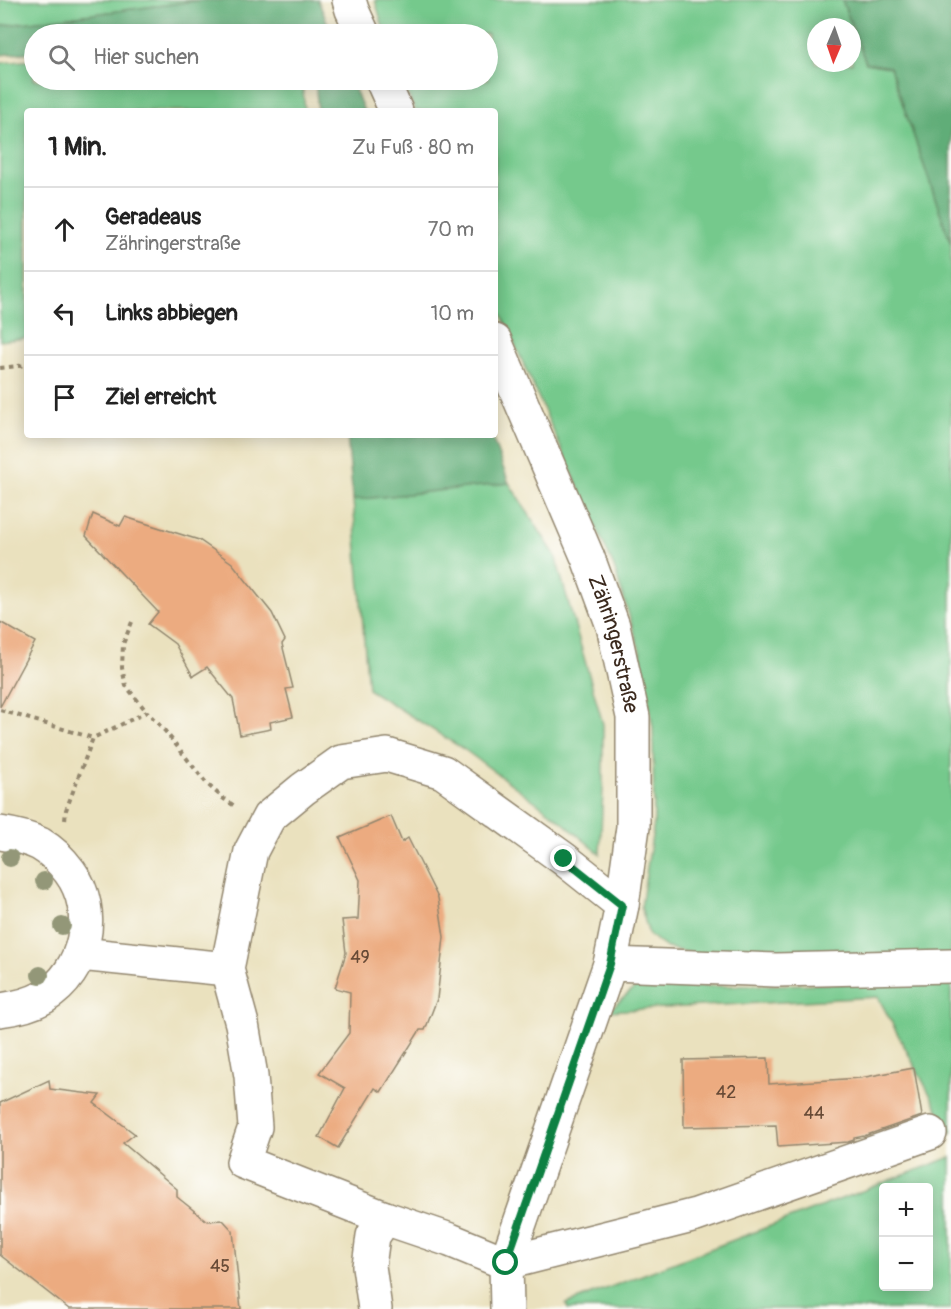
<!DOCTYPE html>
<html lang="de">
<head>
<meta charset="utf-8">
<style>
  body { margin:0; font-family:Pangolin,sans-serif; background:#f2f2f2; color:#222 }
  .controls { position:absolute; right:18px; bottom:18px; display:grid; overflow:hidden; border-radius:6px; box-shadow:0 3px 15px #0003 }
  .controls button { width:54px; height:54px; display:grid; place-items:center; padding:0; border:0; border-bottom:2px solid #e0e0e0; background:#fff; color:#222; font:30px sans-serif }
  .compass { position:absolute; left:807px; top:18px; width:54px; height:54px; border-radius:50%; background:#fff; box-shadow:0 3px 15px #0003; rotate:182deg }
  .stop { position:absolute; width:18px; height:18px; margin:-14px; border:4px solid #0b8043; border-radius:50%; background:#fff }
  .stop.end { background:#0b8043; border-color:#fff; box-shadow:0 2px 6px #0008 }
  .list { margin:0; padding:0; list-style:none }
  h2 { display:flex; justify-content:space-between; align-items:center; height:78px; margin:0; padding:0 24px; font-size:26px }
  h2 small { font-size:20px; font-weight:400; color:#767676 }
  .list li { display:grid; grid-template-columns:39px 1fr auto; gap:18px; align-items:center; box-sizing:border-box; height:84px; padding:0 24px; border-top:2px solid #e0e0e0 }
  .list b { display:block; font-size:22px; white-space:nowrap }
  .list p { margin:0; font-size:20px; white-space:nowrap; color:#767676 }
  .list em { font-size:20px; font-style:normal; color:#767676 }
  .icon { flex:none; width:33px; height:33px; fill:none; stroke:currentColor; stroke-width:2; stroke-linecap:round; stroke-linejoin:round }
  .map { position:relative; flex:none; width:951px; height:1309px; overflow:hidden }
  .search { position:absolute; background:#fff; box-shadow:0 3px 15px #0003; left:24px; top:24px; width:474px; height:66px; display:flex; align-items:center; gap:15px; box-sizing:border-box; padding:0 21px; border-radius:33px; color:#767676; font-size:22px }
  .panel { position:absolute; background:#fff; box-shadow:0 3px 15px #0003; left:24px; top:108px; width:474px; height:330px; border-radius:6px }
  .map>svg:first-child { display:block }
  .green { fill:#75c98c; stroke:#587a55; stroke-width:1.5; fill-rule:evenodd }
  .forest { fill:#60ad78; stroke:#4e6c4b; stroke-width:1.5 }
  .building { fill:#ecab80 }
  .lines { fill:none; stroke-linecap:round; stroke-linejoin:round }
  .minor-casing { stroke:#92866e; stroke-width:36 }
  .path { stroke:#92866e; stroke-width:4; stroke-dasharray:4.5 4.5; stroke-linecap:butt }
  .minor { stroke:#fff; stroke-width:33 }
  .tree { fill:#939778 }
  .route { stroke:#0b8043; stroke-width:8 }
  .labels { text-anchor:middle; stroke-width:4.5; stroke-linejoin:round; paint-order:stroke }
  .number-label { font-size:18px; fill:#674a36 }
  .street-label { font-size:21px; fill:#3b2a1e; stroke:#fdfcf7 }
</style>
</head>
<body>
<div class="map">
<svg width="951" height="1309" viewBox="0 0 951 1309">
  <rect width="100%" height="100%" fill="#fdfcf7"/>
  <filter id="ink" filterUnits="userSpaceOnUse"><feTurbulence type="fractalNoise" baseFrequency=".0167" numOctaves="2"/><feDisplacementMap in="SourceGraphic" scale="12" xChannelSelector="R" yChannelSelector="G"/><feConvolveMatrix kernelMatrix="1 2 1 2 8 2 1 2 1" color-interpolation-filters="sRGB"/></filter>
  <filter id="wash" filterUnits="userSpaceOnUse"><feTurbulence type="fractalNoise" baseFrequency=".008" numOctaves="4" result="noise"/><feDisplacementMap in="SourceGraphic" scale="24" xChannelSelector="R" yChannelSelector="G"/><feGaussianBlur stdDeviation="1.35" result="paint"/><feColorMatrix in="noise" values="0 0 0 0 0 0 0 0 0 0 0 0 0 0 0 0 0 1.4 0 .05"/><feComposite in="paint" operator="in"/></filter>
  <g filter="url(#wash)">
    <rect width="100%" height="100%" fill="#eae1be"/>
    <g class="green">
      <path d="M0,0H203L0,26Z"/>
      <path d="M375,0H842L866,63L890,67L951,244V955L696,954L667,948L649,935L641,907L654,823L653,728L641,654L614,567L495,300V111H415L402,80H488V34H385ZM816,27H852V63H816Z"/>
      <path d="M34,60V80H302L305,111H27V338L0,341V63Z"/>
      <path d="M509,483L555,555L603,724V789L600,854L555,816L465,750L368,689L353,500Z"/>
      <path d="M951,981V1134L878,997L608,1011L635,988Z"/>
      <path d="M951,1157V1309H568L566,1304ZM884,1188H928V1286H884Z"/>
    </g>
    <g class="forest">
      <path d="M203,0H318L332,34H311L310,27L226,34H34V52L0,55V26Z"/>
      <path d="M842,0H951V244L890,67L866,63Z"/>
      <path d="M315,80H351L364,111H318Z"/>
      <path d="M347,435H491L509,483L353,500Z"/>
    </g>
    <g id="blocks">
      <g class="building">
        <path d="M93,514L120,526L125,517L199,540L232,563L272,613L285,640L282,644L293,688L286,689L293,717L270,722L271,729L240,735L233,699L207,667L193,676L175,644L148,624L158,612L86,536Z"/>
        <path d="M0,622L35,642L0,707Z"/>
        <path d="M391,816L402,842L408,838L438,898L444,937L437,999L425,1030H420L381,1092L375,1088L338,1148L319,1137L345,1088L319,1073L349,1033L350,992L335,988L346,953L342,920L358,919L360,880L340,838Z"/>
        <path d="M768,1058L769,1084L860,1078L914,1068L922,1116L864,1136L854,1138V1140L848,1142L778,1147L776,1125L684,1127L683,1060Z"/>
        <path d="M49,1080L50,1089L100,1095L94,1103L135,1134L123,1143L177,1189V1197L207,1221L223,1220L233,1231L241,1309H69L0,1255V1103Z"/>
      </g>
    </g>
  </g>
  <g filter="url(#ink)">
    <use href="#blocks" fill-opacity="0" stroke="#92866e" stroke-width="1.5"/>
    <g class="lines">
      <defs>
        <g id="minor">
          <path d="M349,0L352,10L363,34"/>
          <path d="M382,80L396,111"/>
          <path id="s1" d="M495,341L588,558L613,626L633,717V827L622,905L610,964L506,1263L507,1309"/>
          <path d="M0,833C14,835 27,838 40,844C52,851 62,861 70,872C99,911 86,972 44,997C30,1005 15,1008 0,1010"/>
          <path d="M622,905L564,859L443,772L387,755L341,762L303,789L269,817L251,851L227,969L242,1024L251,1076L255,1127L243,1162L385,1218L450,1240L506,1263L696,1215L930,1133"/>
          <path d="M80,954L227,969"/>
          <path d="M610,964L776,970L951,966"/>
          <path d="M375,1309L369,1266L373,1236L385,1218"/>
        </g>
      </defs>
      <use href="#minor" class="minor-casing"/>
      <g class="path">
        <path d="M0,368L27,365"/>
        <path d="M132,622L123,644L122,668L126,686L147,712"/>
        <path d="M0,710L93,738"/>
        <path d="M65,820L66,810L93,738L147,712L165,731L207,784L224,799L236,807"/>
      </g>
      <use href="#minor" class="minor"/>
    </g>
    <g class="tree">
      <circle cx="10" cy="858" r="9"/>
      <circle cx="44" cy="881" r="9"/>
      <circle cx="62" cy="926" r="9"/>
      <circle cx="40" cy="975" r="9"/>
    </g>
  </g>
  <g class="lines" filter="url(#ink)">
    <path class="route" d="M506,1263L610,964L622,905L564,859"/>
  </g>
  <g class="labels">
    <g class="number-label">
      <text x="360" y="963">49</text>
      <text x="726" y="1098">42</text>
      <text x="814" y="1119">44</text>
      <text x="220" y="1272">45</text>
    </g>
    <g class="street-label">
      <text dy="7" stroke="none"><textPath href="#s1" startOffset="326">Zähringerstraße</textPath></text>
    </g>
  </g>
</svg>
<div class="controls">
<button>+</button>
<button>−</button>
</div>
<svg class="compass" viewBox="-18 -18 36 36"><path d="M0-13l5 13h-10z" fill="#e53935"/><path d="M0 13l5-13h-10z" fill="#767676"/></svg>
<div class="stop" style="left:506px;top:1263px"></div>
<div class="stop end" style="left:564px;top:859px"></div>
<div class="search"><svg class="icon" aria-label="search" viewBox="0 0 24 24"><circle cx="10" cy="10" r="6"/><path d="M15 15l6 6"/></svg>Hier suchen</div>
<section class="panel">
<h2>1 Min.<small>Zu Fuß · 80 m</small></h2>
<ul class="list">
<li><svg class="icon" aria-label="ahead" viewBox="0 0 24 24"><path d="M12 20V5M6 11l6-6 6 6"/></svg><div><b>Geradeaus</b><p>Zähringerstraße</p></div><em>70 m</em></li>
<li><svg class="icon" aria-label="left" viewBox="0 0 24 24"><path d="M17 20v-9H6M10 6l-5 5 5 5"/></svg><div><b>Links abbiegen</b></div><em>10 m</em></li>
<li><svg class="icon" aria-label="arrive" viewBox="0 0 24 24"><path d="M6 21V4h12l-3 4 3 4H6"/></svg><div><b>Ziel erreicht</b></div></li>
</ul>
</section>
</div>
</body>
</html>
